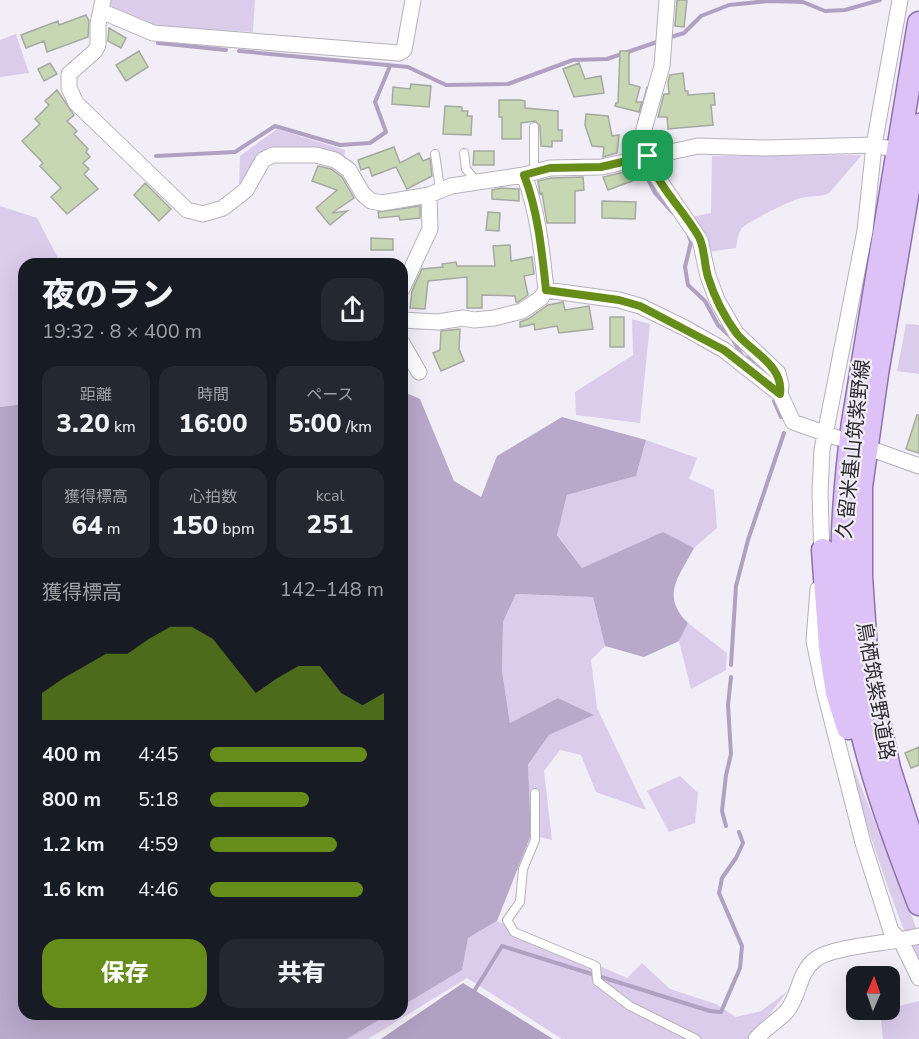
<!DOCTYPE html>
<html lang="ja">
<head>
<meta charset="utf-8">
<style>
  :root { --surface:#171b24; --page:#242831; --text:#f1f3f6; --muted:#9ea1a6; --accent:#668d1a }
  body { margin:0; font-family:"Nunito Sans","Noto Sans JP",sans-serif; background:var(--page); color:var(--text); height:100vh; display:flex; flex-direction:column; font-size:22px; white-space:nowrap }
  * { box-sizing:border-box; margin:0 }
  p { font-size:20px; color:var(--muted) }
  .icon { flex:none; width:33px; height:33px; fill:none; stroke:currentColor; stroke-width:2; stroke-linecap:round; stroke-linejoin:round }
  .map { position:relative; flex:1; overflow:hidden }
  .details { position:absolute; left:18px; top:258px; width:390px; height:762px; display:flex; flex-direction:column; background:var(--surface); border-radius:18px; box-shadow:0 6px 24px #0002 }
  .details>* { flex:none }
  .needle { width:39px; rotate:2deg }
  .buttons { position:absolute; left:846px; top:966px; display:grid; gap:12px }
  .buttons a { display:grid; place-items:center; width:54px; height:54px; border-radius:12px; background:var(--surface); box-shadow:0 6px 24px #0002; font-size:30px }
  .pin { position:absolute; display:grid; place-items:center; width:51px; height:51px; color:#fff; margin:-26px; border-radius:12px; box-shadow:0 3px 9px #0006 }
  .round { display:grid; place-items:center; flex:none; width:63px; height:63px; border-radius:18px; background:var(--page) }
  .overview { display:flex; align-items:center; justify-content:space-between; height:102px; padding:0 24px }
  h1 { font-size:33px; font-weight:800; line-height:45px }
  .stats { display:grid; grid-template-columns:repeat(3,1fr); gap:9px; height:102px; padding:6px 24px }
  .stats div { display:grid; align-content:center; border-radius:15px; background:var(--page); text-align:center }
  .stats b { font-size:26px; font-weight:800 }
  .stats small { font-size:16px; font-weight:400 }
  .stats p { font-size:16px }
  .chart { height:168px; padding:12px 24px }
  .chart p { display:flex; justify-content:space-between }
  .chart svg { width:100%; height:108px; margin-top:6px; fill:var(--accent); opacity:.7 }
  .primary-button { display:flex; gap:12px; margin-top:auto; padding:12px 24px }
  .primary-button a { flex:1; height:69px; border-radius:18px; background:var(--accent); color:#fff; font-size:24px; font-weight:800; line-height:69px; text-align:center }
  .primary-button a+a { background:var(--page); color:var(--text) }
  ul { padding:0 24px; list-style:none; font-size:20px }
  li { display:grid; grid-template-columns:96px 72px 1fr; align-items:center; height:45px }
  li i { height:15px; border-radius:8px; background:var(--accent) }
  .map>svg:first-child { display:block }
</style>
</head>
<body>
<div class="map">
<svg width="919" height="1039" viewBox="0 0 919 1039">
  <rect width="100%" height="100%" fill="#f2eef7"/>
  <path fill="#dbccec" d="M111,0H255L253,32L149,26L115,13L111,4Z
    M16,34L29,73L0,77V40Z
    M277,129L345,150L344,160L273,150L239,185L240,156Z
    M862,155L829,193C821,198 811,195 801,198C791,200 747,222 741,229C738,235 737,241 736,248L707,252L692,217L711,213L712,156Z
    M0,206L37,218L61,264H24V404L0,407Z
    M632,319L650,324L640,423L576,415L575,392L633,355Z
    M906,324L919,325V374L897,371Z
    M646,440L697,458L689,479L714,490L717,528L694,548L663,533L582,568L557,534L567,495L636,476Z
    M516,594L593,597L605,646L591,660L597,708L646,810L596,792L581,755L560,750L544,771L552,840L531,835L528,766L549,735L593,715L558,698L510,723L502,671L503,622Z
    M688,623L727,653L726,670L691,689L679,641Z
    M837,725L919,935V966C885,888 861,807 837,725Z
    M680,776L698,793L695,823L669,832L647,791Z
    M497,921L627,978L642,963L670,989L716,1004L736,1017L761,1011L788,991L750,1039H562L467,978L368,1039H347L389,1014H402V1006L462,970L468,938Z
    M919,1001V1039H883L880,1011Z"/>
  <path fill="#b8a8ca" d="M402,391L420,399L454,481L481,497L497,456L562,417L646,440L636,476L567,495L557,535L582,568L663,532L694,548C679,577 660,595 688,623L679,641L644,657L605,646L593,597L516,594L503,622L502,671L510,723L558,698L594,715L549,735L528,765L531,835L497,921L468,938L462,970L402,1006Z
    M24,404V1014H389L347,1039H0V407Z"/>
  <path fill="#b0a0c2" d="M463,983L553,1039H381Z"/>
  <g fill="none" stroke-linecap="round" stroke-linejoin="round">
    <path stroke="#b0a0c2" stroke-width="4" d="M671,37L684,33L701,16L729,5L768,1L803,2L825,11L845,10L880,0
      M158,43L226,50
      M239,51L408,67L446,85L508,84L573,60L607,59L660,41
      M638,128L648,88
      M638,136L640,150
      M156,156L235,152L275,126L340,145L370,143L386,132L375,102L390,66
      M642,167L655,193L673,213
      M689,236L691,242L685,267L688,285L705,301L718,325L732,338L743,357L758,362
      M774,401L781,417
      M731,665L736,586L748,540L784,433
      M726,826L722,811L726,775L731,754L728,705L731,677
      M473,993L502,946L710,1011L721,1012L740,968L742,946L719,893L722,878L736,858L743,843L739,832"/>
  </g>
  <path fill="#c7d7b3" stroke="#a5a9a1" stroke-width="1.5" d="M677,0H687L684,27L675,26Z
    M86,15L89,21L88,37L47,52L44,41L26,48L21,35L58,21L59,25Z
    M109,28L126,38L121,48L108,41Z
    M139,51L148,67L126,81L116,65Z
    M620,51H629V84L640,87L636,102H642L639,112L615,106L616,103H618Z
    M50,63L57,74L44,81L38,69Z
    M579,63L585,79L601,76L604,93L574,97L563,69Z
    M683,73L685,91H688V95L714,93L715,105H711L713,125L668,129L667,117H658L664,94H669L668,82L670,75Z
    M411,84L431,86L429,107L392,104L393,87L410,89Z
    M57,90L74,115L67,121L77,131L74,134L88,149L86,152L90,157L83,163L89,169L84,174L98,189L67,214L51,197L61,188L40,166L43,163L22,141L40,124L35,119L49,105L45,101Z
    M499,100H520L525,101V108L558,111V130H562V141H552V147L541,146L540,126L535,121L521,123V139H502V117H499Z
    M445,106L462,107V111H468L467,116H472L471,135L443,134Z
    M586,114L608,116L612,136L619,135L617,153L603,157L604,147L592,146L585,125Z
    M394,147L400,163L419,153L423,161L430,158L432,176L407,189L396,167L372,176L369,167L361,170L358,160Z
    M474,151H494V165H473Z
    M318,166L331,169L342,177L354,198L332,213L347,211L330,225L316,208L337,190L312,181Z
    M629,171L632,181L608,190L603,177Z
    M583,177L584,190L575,191V223H547L542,193L540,194L538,181L551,178Z
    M145,183L171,209L159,221L134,195Z
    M501,188L519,189V201L492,199V190Z
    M602,201L636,202L635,219L602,218Z
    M420,206V218L400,220L399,216L379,218L378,212Z
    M488,212L500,213L499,231L486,230Z
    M371,238L393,239V250H371Z
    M510,245L511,261L532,257L534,274L524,276L528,295L518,302H516L515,296L482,295V308H467V277L428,281L425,309L410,308L412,291L422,269L443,267L442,264L456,262L457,266H495L493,246Z
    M563,302L565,310L589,306L593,329L559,333L557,326L535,330L534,324L520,327V322L528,319L548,305Z
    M610,317H624V347H610Z
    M460,329L459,349L464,361L441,371L433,353L440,350L441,331Z
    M917,415H919V453L906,449Z
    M919,747V765L911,768L905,753Z"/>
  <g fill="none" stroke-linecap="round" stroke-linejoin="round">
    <g stroke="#b5b1ba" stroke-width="10">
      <path id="service" d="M534,127V171
        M464,153L466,169L477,182
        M435,154L440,189
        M535,793V840L523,869L520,902L507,920L514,932L596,966L597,981L630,1006L696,1039"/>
    </g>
    <g stroke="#b5b1ba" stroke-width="17">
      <path id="minor" d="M103,0L98,24V45L95,51L69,74V88L76,103L187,210L203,214L223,208L246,190L263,160L273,155H316L335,160L349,170L363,194L371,201L382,203L429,195L451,186L524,175L550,168L601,167L698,146L766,148L874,145L887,148
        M667,0L662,66L644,129L653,171L700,240L708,276L717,300L736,333L778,373L781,385L780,394L793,422L838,438
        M101,11L153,33L399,53L404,50L413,0
        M402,289L430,229L429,195
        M546,290L619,300L640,306L685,328L724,350L780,394
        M402,320L438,322L463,318L474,320L494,318L522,311L541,298L546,290C542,252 538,211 524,175
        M402,343L419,372
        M874,450L919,466
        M822,559L820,492L822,450L865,231L874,145L900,0
        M818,589L814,641L824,689L863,843L891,931L901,941L919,978
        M756,1039C765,1028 778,1021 787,1011C800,995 798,972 816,959C833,946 894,943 919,936"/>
    </g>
    <g stroke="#8e72ac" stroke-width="25">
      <path id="primary" d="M919,23L853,422C842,505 837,589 850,672C862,753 890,829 919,904
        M919,125L877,374L861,487V576L867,664L889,768L919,862
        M823,550L830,647L837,693L848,728"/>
    </g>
    <use href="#service" stroke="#fff" stroke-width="8"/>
    <use href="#minor" stroke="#fff" stroke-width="15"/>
    <use href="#primary" stroke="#dcc2f6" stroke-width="22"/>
  </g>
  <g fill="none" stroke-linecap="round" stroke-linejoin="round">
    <g stroke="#fff" stroke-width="12">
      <path id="route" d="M648,156C658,187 683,209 699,237C705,249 704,264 708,277C714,296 725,318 737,334C753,353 784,366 780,394L724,350L640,306L619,300L546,290C542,252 538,211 524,175L550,168L601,167Z"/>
    </g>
    <use href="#route" stroke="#668d1a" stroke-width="8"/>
  </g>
  <g text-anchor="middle" stroke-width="4.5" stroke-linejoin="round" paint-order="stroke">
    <g font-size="20" fill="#2b292d" stroke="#f2eef7">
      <text transform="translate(853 449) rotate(-84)" y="7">久留米基山筑紫野線</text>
      <text transform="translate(876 691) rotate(80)" y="7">鳥栖筑紫野道路</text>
    </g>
  </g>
</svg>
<div class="buttons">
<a><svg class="needle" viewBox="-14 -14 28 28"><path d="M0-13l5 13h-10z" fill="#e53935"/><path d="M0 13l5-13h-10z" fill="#9ea1a6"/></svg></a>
</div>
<div class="pin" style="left:648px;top:156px;background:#1e9e55"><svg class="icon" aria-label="arrive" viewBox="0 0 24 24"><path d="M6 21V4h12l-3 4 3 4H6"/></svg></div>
<section class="details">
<div class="overview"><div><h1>夜のラン</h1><p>19:32 · 8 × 400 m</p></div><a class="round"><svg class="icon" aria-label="share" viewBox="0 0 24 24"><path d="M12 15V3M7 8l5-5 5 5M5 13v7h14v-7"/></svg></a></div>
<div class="stats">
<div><p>距離</p><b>3.20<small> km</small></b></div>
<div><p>時間</p><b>16:00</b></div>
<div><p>ペース</p><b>5:00<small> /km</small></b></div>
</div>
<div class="stats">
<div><p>獲得標高</p><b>64<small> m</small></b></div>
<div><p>心拍数</p><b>150<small> bpm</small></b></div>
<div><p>kcal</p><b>251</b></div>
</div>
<div class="chart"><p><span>獲得標高</span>142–148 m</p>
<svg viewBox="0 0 160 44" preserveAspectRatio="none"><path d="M0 44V33L10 27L20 22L30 17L40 17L50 11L60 6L70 6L80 11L90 22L100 33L110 27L120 22L130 22L140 33L150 38L160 33V44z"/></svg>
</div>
<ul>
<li><b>400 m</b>4:45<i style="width:90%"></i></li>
<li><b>800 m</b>5:18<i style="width:57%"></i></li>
<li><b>1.2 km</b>4:59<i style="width:73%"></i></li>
<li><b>1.6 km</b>4:46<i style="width:88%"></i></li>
</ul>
<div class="primary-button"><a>保存</a><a>共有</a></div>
</section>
</div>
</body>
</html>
